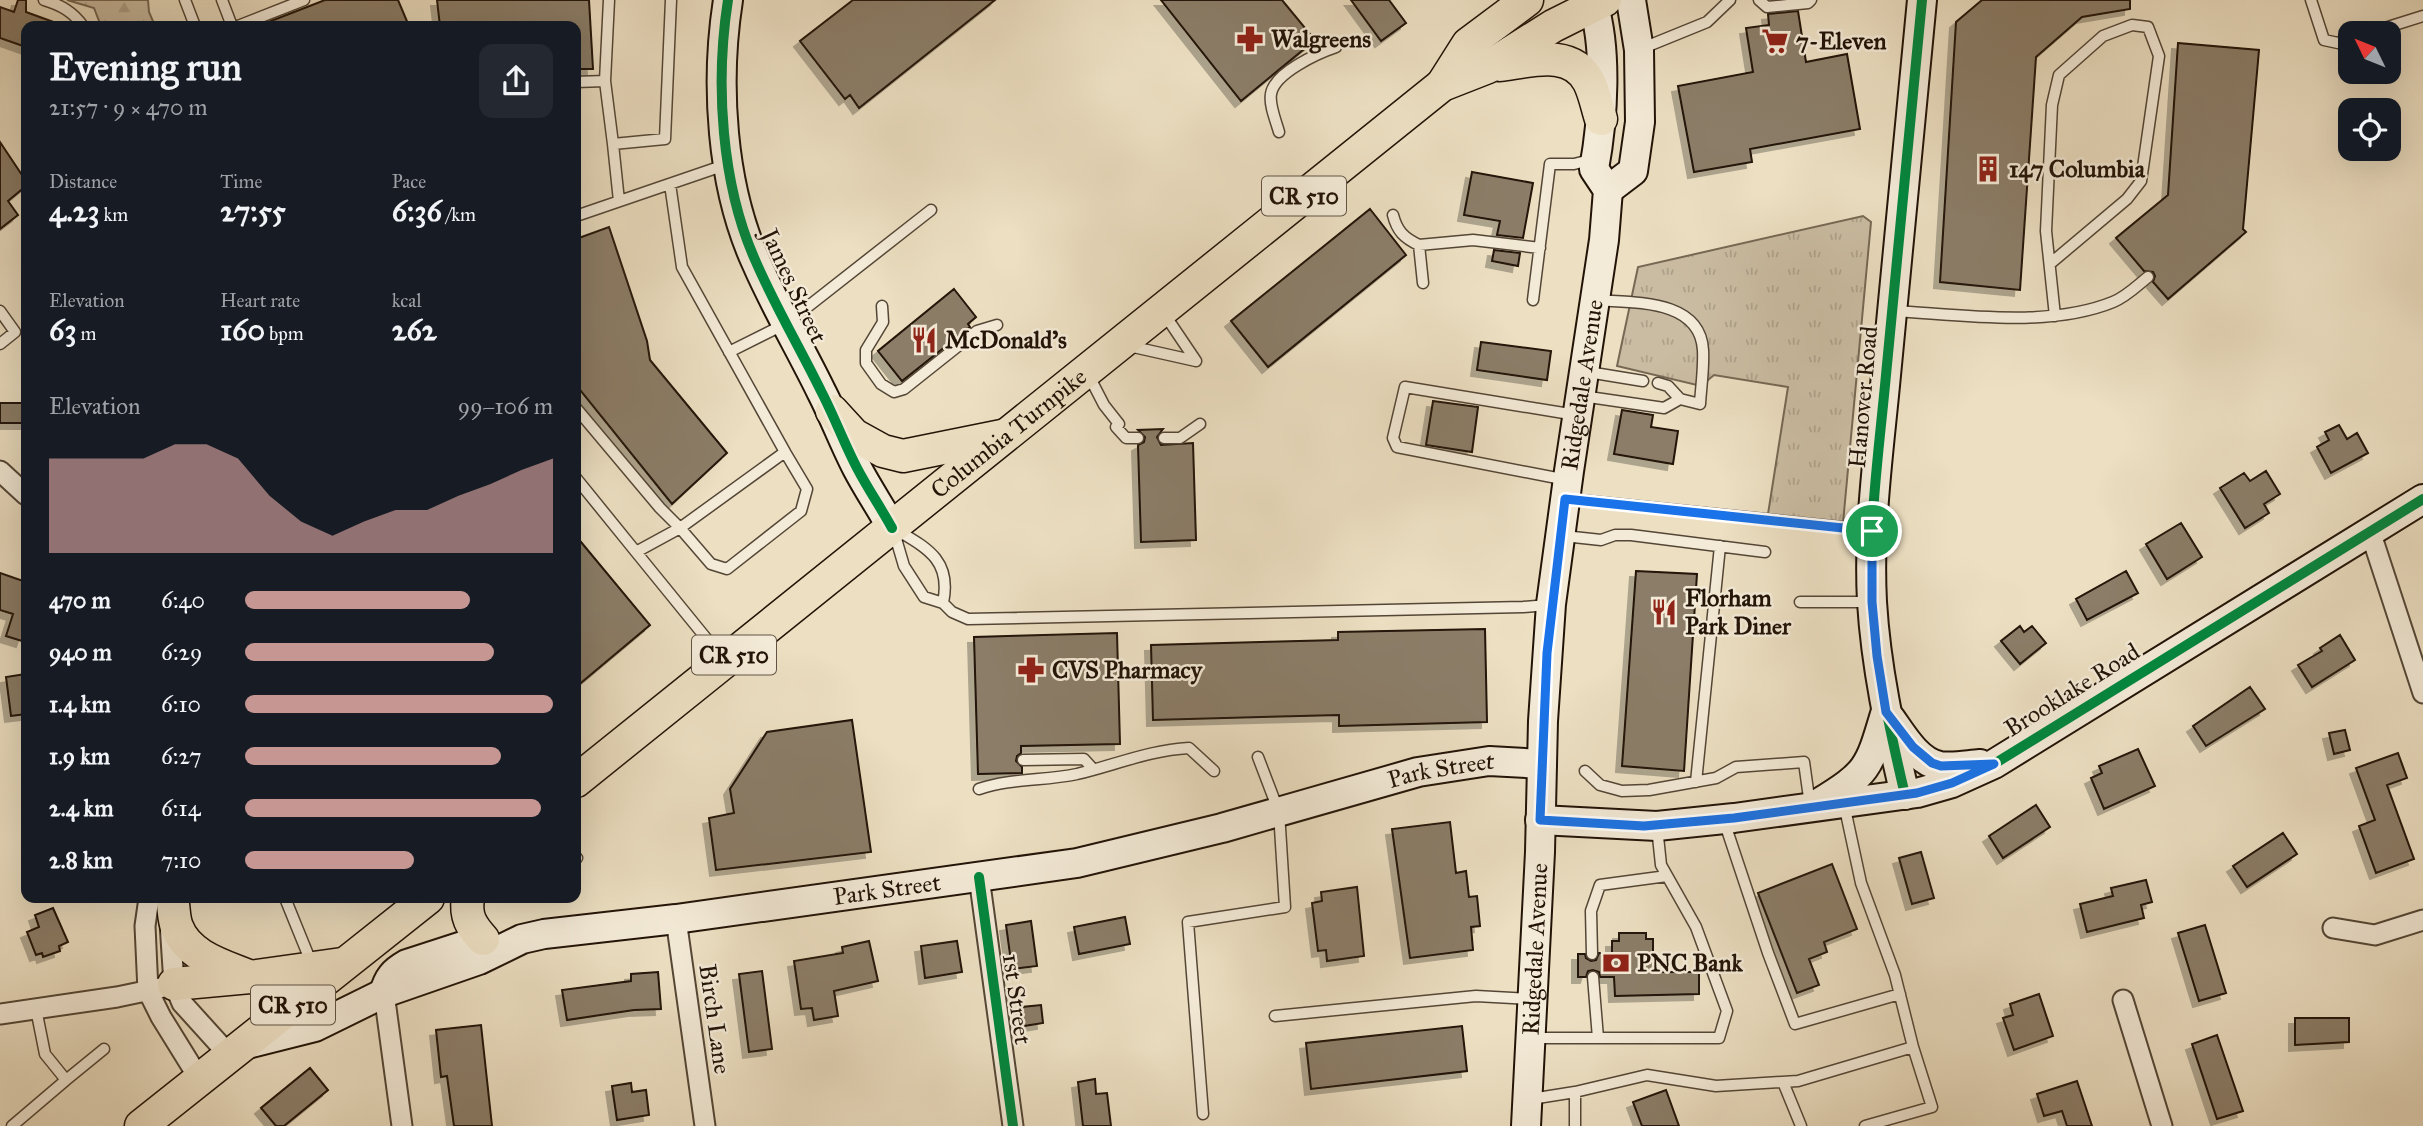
<!DOCTYPE html>
<html lang="en">
<head>
<meta charset="utf-8">
<style>
  :root { --surface:#171b24; --page:#242831; --text:#f1f3f6; --muted:#9ea1a6; --accent:#c59692 }
  body { margin:0; font-family:"IM FELL Great Primer",serif; background:var(--page); color:var(--text); height:100vh; display:flex; flex-direction:column; font-size:26px; white-space:nowrap }
  * { box-sizing:border-box; margin:0 }
  p { font-size:23px; color:var(--muted) }
  .icon { flex:none; width:38px; height:38px; fill:none; stroke:currentColor; stroke-width:2; stroke-linecap:round; stroke-linejoin:round }
  .map { position:relative; flex:1; overflow:hidden }
  .details { position:absolute; left:21px; top:21px; width:560px; height:882px; display:flex; flex-direction:column; background:var(--surface); border-radius:14px; box-shadow:0 7px 28px #0002 }
  .details>* { flex:none }
  .needle { width:46px; rotate:313deg }
  .tools { position:absolute; left:2338px; top:21px; display:grid; gap:14px }
  .tools a { display:grid; place-items:center; width:63px; height:63px; border-radius:14px; background:var(--surface); box-shadow:0 7px 28px #0002; font-size:35px }
  .pin { position:absolute; display:grid; place-items:center; width:60px; height:60px; color:#fff; margin:-30px; border:4px solid #fff; border-radius:50%; box-shadow:0 2px 7px #0007 }
  .round { display:grid; place-items:center; flex:none; width:74px; height:74px; border-radius:14px; background:var(--page) }
  .overview { display:flex; align-items:center; justify-content:space-between; height:119px; padding:0 28px }
  h1 { font-size:38px; font-weight:700; line-height:52px }
  .figures { display:grid; grid-template-columns:repeat(3,1fr); gap:10px; height:119px; padding:7px 28px }
  .figures div { display:grid; align-content:center }
  .figures b { font-size:30px; font-weight:700 }
  .figures small { font-size:19px; font-weight:400 }
  .figures p { font-size:19px }
  .chart { height:196px; padding:14px 28px }
  .chart p { display:flex; justify-content:space-between }
  .chart svg { width:100%; height:126px; margin-top:7px; fill:var(--accent); opacity:.7 }
  ul { padding:0 28px; list-style:none; font-size:23px }
  li { display:grid; grid-template-columns:112px 84px 1fr; align-items:center; height:52px }
  li i { height:18px; border-radius:9px; background:var(--accent) }
  .map>svg:first-child { display:block }
</style>
</head>
<body>
<div class="map">
<svg width="2423" height="1126" viewBox="0 0 2423 1126">
  <defs>
    <pattern id="grass-tufts" width="24" height="20" patternUnits="userSpaceOnUse" patternTransform="scale(1.75)"><rect width="24" height="20" fill="#cabca2"/><path d="M3 7l-1-3M5 7V3M7 7l1-3M15 17l-1-3M17 17v-4M19 17l1-3" fill="none" stroke="#ada18a"/></pattern>
    <pattern id="forest-firs" width="22" height="20" patternUnits="userSpaceOnUse" patternTransform="scale(1.75)"><rect width="22" height="20" fill="#cabca2"/><path d="M5 1l3.5 6h-7zM16 11l3.5 6h-7z" fill="#ada18a"/></pattern>
    <filter id="shadow"><feDropShadow dx="-6" dy="6" stdDeviation="0" flood-color="#0004"/></filter>
  </defs>
  <rect width="100%" height="100%" fill="#ecdfc2"/>
  <filter id="stains"><feTurbulence type="fractalNoise" baseFrequency=".00286" numOctaves="4"/><feColorMatrix values="0 0 0 0 .2 0 0 0 0 .09 0 0 0 0 .02 0 0 0 .5 -.17"/></filter>
  <radialGradient id="worn" r=".72"><stop offset=".6" stop-color="#630" stop-opacity="0"/><stop offset="1" stop-color="#630" stop-opacity=".3"/></radialGradient>
  <path fill="url(#grass-tufts)" stroke="#766854" stroke-width="2" d="M1863,216L1871,222L1843,523L1768,514L1788,387L1714,375L1701,386L1617,366L1638,267Z"/>
  <path fill="url(#forest-firs)" stroke="#766854" stroke-width="2" d="M67,0H148L149,12L155,26H101L94,8Z"/>
  <path fill="#8b7d68" stroke="#221307" stroke-width="2" filter="url(#shadow)" d="M18,0H26V12L59,24V26H26V47L0,38V7L14,12Z
    M325,0H398L409,26H258Z
    M437,0H589L593,69H576V26H440Z
    M853,0H995L859,108L850,95L845,99L800,41Z
    M1161,0H1282L1315,40L1241,101Z
    M1351,0H1389L1406,23L1381,41Z
    M1982,0H2130V9L2082,17L2036,57L2020,290L1940,282L1956,22Z
    M1798,11L1806,62L1847,54L1860,129L1750,149L1752,162L1694,172L1678,86L1753,72L1746,28L1769,25L1768,14Z
    M2178,43L2259,50L2243,229L2246,232L2168,299L2153,282L2155,276L2153,272L2144,271L2116,238L2168,195Z
    M0,142L26,181V186L8,201L18,215L0,229Z
    M1472,172L1533,183L1523,238L1497,235L1500,221L1464,215Z
    M1370,209L1406,255L1268,367L1231,321Z
    M609,227L647,341L650,360L727,453L672,504L576,385V239Z
    M1494,250L1520,253L1518,266L1492,261Z
    M954,289L976,317L968,324L970,327L902,381L878,351Z
    M1481,342L1551,351L1547,380L1477,370Z
    M1433,401L1478,407L1472,452L1426,445Z
    M0,403H26V423H0Z
    M1622,410L1653,415L1651,427L1678,431L1673,464L1614,454Z
    M2339,425L2347,439L2357,433L2368,453L2331,473L2317,447L2329,440L2325,432Z
    M1163,429L1157,437L1161,445L1193,443L1196,540L1141,542L1138,445L1144,442L1145,437L1138,430Z
    M2266,471L2280,494L2264,504L2269,513L2245,528L2220,488L2244,473L2250,481Z
    M2181,523L2202,557L2167,579L2146,544Z
    M576,536L650,625L576,687Z
    M1636,571L1697,574L1684,771L1622,766Z
    M2126,571L2138,593L2087,620L2076,599Z
    M0,573L26,582V629L22,641L6,636L13,614L0,610Z
    M2020,626L2024,632L2032,626L2046,643L2020,664L2001,641Z
    M1485,629L1487,722L1339,726V715L1153,720L1151,645L1338,640V632Z
    M1117,633L1120,744L1021,746V753L1017,756L1016,761L1022,767V773L978,774L974,637Z
    M2340,635L2355,660L2312,687L2298,665L2322,651L2320,648Z
    M26,674V714L11,716L6,677Z
    M2250,687L2265,709L2206,746L2193,726Z
    M852,720L871,852L716,870L709,818L734,813L730,789L767,732Z
    M2345,730L2350,750L2334,754L2329,733Z
    M2138,749L2155,786L2104,809L2091,778L2102,773L2099,766Z
    M2398,753L2407,778L2387,785L2414,859L2376,873L2359,826L2375,820L2356,768Z
    M2036,805L2050,827L2003,858L1989,836Z
    M1450,822L1456,873L1466,871L1469,897L1477,896L1480,926L1471,927L1473,950L1410,958L1392,829Z
    M2283,833L2297,854L2247,887L2233,866Z
    M1921,852L1934,898L1912,904L1899,858Z
    M1832,864L1857,929L1824,942L1827,952L1809,959L1819,985L1797,993L1758,893Z
    M2146,880L2152,902L2141,905L2144,918L2087,932L2080,904L2113,896L2111,888Z
    M1357,887L1364,956L1327,961L1326,950L1318,951L1312,903L1322,901L1321,892Z
    M53,908L68,942L59,946L60,951L43,957L42,953L36,955L27,932L39,927L35,915Z
    M1125,917L1130,944L1079,954L1074,927Z
    M1031,921L1037,966L1012,969L1006,925Z
    M2205,925L2226,993L2199,1001L2178,933Z
    M1619,933H1646V939H1653V972H1699V994L1615,996L1614,977H1600L1599,972L1593,970L1588,971L1586,977H1578V954H1585L1586,958L1591,961L1596,960L1599,953H1612V941H1619Z
    M869,941L878,981L834,991L838,1016L814,1020L812,1008L801,1009L794,961L843,953L842,947Z
    M957,941L962,972L925,978L921,946Z
    M762,971L772,1049L749,1052L739,974Z
    M658,972L661,1009L634,1010L567,1020L562,990L631,981V974Z
    M2039,994L2053,1036L2014,1050L2003,1018L2013,1015L2010,1004Z
    M1041,1005L1043,1023L1024,1026L1022,1007Z
    M2295,1018H2349V1042L2295,1045Z
    M481,1025L492,1126H454L447,1076L441,1077L436,1030Z
    M1462,1026L1467,1071L1311,1089L1306,1043Z
    M2217,1035L2243,1111L2217,1119L2192,1044Z
    M310,1068L328,1090L284,1126H276L261,1108Z
    M1095,1079L1096,1094L1107,1093L1111,1126H1083L1078,1082Z
    M2077,1081L2092,1126H2067L2062,1111L2044,1116L2037,1094Z
    M631,1083L632,1092L646,1090L649,1115L617,1120L612,1086Z
    M1666,1090L1679,1126H1642L1633,1102Z"/>
  <g fill="none" stroke-linecap="round" stroke-linejoin="round">
    <g stroke="#544636" stroke-width="13">
      <path id="lane" d="M44,0C61,5 73,12 83,26
        M185,0L195,26
        M222,0L232,26
        M609,0L605,81L613,144L665,139L671,0
        M1759,0L1767,7L1808,3L1811,0
        M2311,0L2324,40L2338,43L2350,39
        M238,26L304,0
        M2369,33L2423,16
        M1643,48L1707,22L1730,0
        M576,82L605,81
        M1279,132C1276,121 1269,105 1271,94C1274,73 1318,53 1336,47
        M613,144L619,201
        M670,184L682,267L785,452L680,528L636,552L723,659
        M1393,215C1397,231 1404,238 1419,245L1423,283
        M576,216L725,165
        M1419,245L1473,240L1540,248
        M2051,263L2127,199L2141,181L2159,56L2148,27L2132,25L2103,36L2059,75L2052,105L2046,231L2055,316
        M1533,300L1550,164H1574L1594,159
        M1597,300C1634,303 1700,299 1703,350C1704,368 1701,387 1700,404L1680,399L1668,386L1658,383
        M882,306L883,322L866,350V363L881,384L894,392L904,389L977,331L997,325
        M0,311L15,332L0,344
        M1895,311C1963,315 2049,328 2113,302C2126,297 2138,285 2148,277
        M1165,315L1196,361
        M1129,346L1196,361
        M729,352L787,323L931,210
        M1588,372L1643,381
        M1088,374L1104,405L1119,424
        M1582,396L1664,408L1680,399
        M576,408L660,508L680,528L711,564L727,569L801,511L807,489L785,452
        M1116,427L1126,438H1138
        M1164,438H1180L1200,424
        M576,478L636,552
        M1567,480L1397,447L1393,438L1405,387L1576,415
        M1569,499L1871,530
        M895,529C927,548 952,560 943,603
        M894,532L904,566L924,597L943,603L952,612L968,619L1523,607L1548,605
        M1564,536L1601,540L1615,535H1631L1765,552
        M1800,602H1870
        M1023,760L1084,759L1093,769
        M1585,771L1600,785L1622,791L1649,790L1716,778L1736,767L1804,762L1810,805
        M1696,782L1720,546
        M979,789C1011,778 1044,781 1077,774C1115,765 1150,750 1189,748L1214,771
        M1724,821L1768,953L1795,1024L1900,994
        M576,857L577,858
        M285,898L311,962
        M1592,954L1591,911L1600,885L1667,876
        M1593,977L1598,1038
        M1275,1016L1476,996L1529,999
        M1534,1038H1719L1727,1011L1696,927L1661,865L1657,827
        M66,1080L104,1049
        M1783,1082L1801,1126
        M1531,1099L1575,1092L1647,1075L1716,1086L1798,1081L1913,1047L1895,975L1861,883L1844,804
        M1203,1114L1188,922L1285,907L1279,812L1258,757
        M12,1126L66,1080L45,1054L36,1009
        M1575,1126V1092
        M1865,1126L1932,1107L1913,1047"/>
    </g>
    <g stroke="#544636" stroke-width="23">
      <path id="street" d="M0,471L26,495
        M2370,531L2423,693
        M979,877L1013,1126
        M149,898L145,926L148,991L161,1017L200,1080
        M676,919L705,1126
        M170,923L174,984L182,1003L230,1056
        M2333,928L2375,935L2423,920
        M384,993L402,1126
        M2123,1000L2162,1126
        M0,1014L117,997L160,988"/>
    </g>
    <g stroke="#221307" stroke-width="32">
      <g id="secondary">
        <path d="M728,0C715,83 721,185 756,262C775,306 800,348 821,391C834,416 844,443 857,468C868,489 881,508 892,528"/>
        <path d="M1608,190L1633,171L1640,122L1639,50L1631,0"/>
        <path d="M1891,719C1903,736 1918,762 1940,766C1953,768 1967,765 1980,764"/>
        <path d="M1905,795C1890,731 1876,668 1872,602C1868,526 1879,450 1886,375C1897,250 1909,125 1922,0"/>
        <path d="M1819,803C1868,773 1869,768 1885,714"/>
        <path d="M1540,820L1657,826L1734,818L1917,793L1952,783L1994,764L2423,499"/>
        <path d="M384,993C388,978 393,972 407,964L481,940"/>
        <path id="s1" d="M243,1045L315,1027L384,993L479,960L522,939L544,934L676,919L1077,863L1222,828L1418,772L1489,761L1542,764"/>
        <path id="s2" d="M1526,1126L1540,852L1543,721L1551,604L1569,471L1604,240L1608,190L1594,169C1603,120 1608,48 1592,0"/>
      </g>
    </g>
    <g stroke="#221307" stroke-width="35">
      <g id="primary">
        <path d="M1500,65C1530,61 1572,48 1589,82C1595,94 1597,107 1601,119"/>
        <path d="M1442,85L1468,44L1527,0"/>
        <path d="M832,411L854,435L883,451L903,456L1002,436"/>
        <path id="s3" d="M576,781L1442,85L1488,67L1553,26L1605,0"/>
        <path d="M468,898C465,916 471,926 483,939"/>
        <path d="M173,904C174,912 174,920 177,927C187,955 221,965 246,975"/>
        <path d="M174,984L250,977L342,964"/>
        <path d="M141,1126L428,898"/>
      </g>
    </g>
    <use href="#lane" stroke="#f3ead7" stroke-width="10"/>
    <use href="#street" stroke="#f3ead7" stroke-width="19"/>
    <use href="#secondary" stroke="#f3ead7" stroke-width="28"/>
    <use href="#primary" stroke="#ecdfc2" stroke-width="32"/>
    <g stroke="#f3ead7" stroke-width="15">
      <path id="cycleway" d="M728,0C715,83 721,185 756,262C775,306 800,348 821,391C834,416 844,443 857,468C868,489 881,508 892,528
        M1905,795C1890,731 1876,668 1872,602C1868,526 1879,450 1886,375C1897,250 1909,125 1922,0
        M1540,820L1657,826L1734,818L1917,793L1952,783L1994,764L2423,499
        M979,877L1013,1126"/>
    </g>
    <use href="#cycleway" stroke="#00873e" stroke-width="10"/>
  </g>
  <g fill="none" stroke-linecap="round" stroke-linejoin="round">
    <g stroke="#fff" stroke-width="14">
      <path id="route" d="M1565,499L1872,531V602L1877,656L1886,712L1913,747L1932,763L1941,766L1994,764L1952,783L1917,793L1734,818L1644,826L1540,820L1547,653Z"/>
    </g>
    <use href="#route" stroke="#1a73e8" stroke-width="9"/>
  </g>
  <defs>
    <g id="pharmacy-bare" transform="scale(2.1)"><path d="M-2-6h4v4h4v4h-4v4h-4v-4h-4v-4h4Z" fill="#8f2418" stroke="#f3ead7" stroke-width="2.5" paint-order="stroke"/></g>
    <g id="supermarket-bare" transform="scale(2.1)"><path d="M-6-5.5h2.5l.6 2H6L4.5 2H-2.5L-4.4-4H-6ZM-1.5 3.2a1.3 1.3 0 1 0 .1 0ZM3 3.2a1.3 1.3 0 1 0 .1 0Z" fill="#8f2418" stroke="#f3ead7" stroke-width="2.5" paint-order="stroke"/></g>
    <g id="building-bare" transform="scale(2.1)"><path d="M-4-6H4V6H1V3H-1V6H-4ZM-2.5-4.3h1.7v1.8h-1.7ZM.8-4.3h1.7v1.8H.8ZM-2.5-1h1.7V.8h-1.7ZM.8-1h1.7V.8H.8Z" fill="#8f2418" stroke="#f3ead7" stroke-width="2.5" paint-order="stroke"/></g>
    <g id="restaurant-bare" transform="scale(2.1)"><path d="M-5-6h1v4h1v-4h1v4h1v-4h1v5L-1.5 .5V6h-2V.5L-5-1ZM5-6V6H3V1.5H1.5Q1.5-4 5-6Z" fill="#8f2418" stroke="#f3ead7" stroke-width="2.5" paint-order="stroke"/></g>
    <g id="bank-bare" transform="scale(2.1)"><path d="M-6-4H6V4H-6ZM0-2.3a2.3 2.3 0 1 0 0 4.6a2.3 2.3 0 1 0 0-4.6Z" fill="#8f2418" stroke="#f3ead7" stroke-width="2.5" paint-order="stroke"/></g>
  </defs>
  <g fill-rule="evenodd">
    <use href="#pharmacy-bare" x="1250" y="39"/>
    <use href="#supermarket-bare" x="1775" y="41"/>
    <use href="#building-bare" x="1988" y="169"/>
    <use href="#restaurant-bare" x="924" y="340"/>
    <use href="#restaurant-bare" x="1664" y="612"/>
    <use href="#pharmacy-bare" x="1031" y="670"/>
    <use href="#bank-bare" x="1616" y="963"/>
  </g>
  <g text-anchor="middle" stroke-width="5" stroke-linejoin="round" paint-order="stroke">
    <g fill="#f3ead7" stroke="#615445" stroke-width="2">
      <rect x="1262" y="176.5" width="84" height="39" rx="5"/>
      <rect x="692" y="635.5" width="84" height="39" rx="5"/>
      <rect x="251" y="985.5" width="84" height="39" rx="5"/>
    </g>
    <g font-size="23" font-weight="bold" fill="#221307">
      <text x="1304" y="204">CR 510</text>
      <text x="734" y="663">CR 510</text>
      <text x="293" y="1013">CR 510</text>
    </g>
    <g font-size="24" font-weight="bold" fill="#221307" stroke="#f3ead7" text-anchor="start">
      <text x="1271" y="47">Walgreens</text>
      <text x="1796" y="49">7-Eleven</text>
      <text x="2009" y="177">147 Columbia</text>
      <text x="945" y="348">McDonald's</text>
      <text x="1685" y="606">Florham<tspan x="1685" dy="28">Park Diner</tspan></text>
      <text x="1052" y="678">CVS Pharmacy</text>
      <text x="1637" y="971">PNC Bank</text>
    </g>
    <g font-size="24" fill="#221307" stroke="#f3ead7">
      <text transform="translate(794 286) rotate(65)" y="8">James Street</text>
      <text dy="8" stroke="none"><textPath href="#s2" startOffset="744">Ridgedale Avenue</textPath></text>
      <text transform="translate(1863 397) rotate(-85)" y="8">Hanover Road</text>
      <text dy="8" stroke="none"><textPath href="#s3" startOffset="555">Columbia Turnpike</textPath></text>
      <text transform="translate(2072 690) rotate(-32)" y="8">Brooklake Road</text>
      <text dy="8" stroke="none"><textPath href="#s1" startOffset="1236">Park Street</textPath></text>
      <text dy="8" stroke="none"><textPath href="#s1" startOffset="668">Park Street</textPath></text>
      <text dy="8" stroke="none"><textPath href="#s2" startOffset="177">Ridgedale Avenue</textPath></text>
      <text transform="translate(1017 999) rotate(82)" y="8">1st Street</text>
      <text transform="translate(715 1019) rotate(82)" y="8">Birch Lane</text>
    </g>
  </g>
  <rect width="100%" height="100%" filter="url(#stains)"/>
  <rect width="100%" height="100%" fill="url(#worn)"/>
</svg>
<div class="tools">
<a><svg class="needle" viewBox="-14 -14 28 28"><path d="M0-13l5 13h-10z" fill="#e53935"/><path d="M0 13l5-13h-10z" fill="#9ea1a6"/></svg></a>
<a><svg class="icon" aria-label="locate" viewBox="0 0 24 24"><circle cx="12" cy="12" r="6"/><path d="M12 2v4M12 18v4M2 12h4M18 12h4"/></svg></a>
</div>
<div class="pin" style="left:1872px;top:531px;background:#1e9e55"><svg class="icon" aria-label="arrive" viewBox="0 0 24 24"><path d="M6 21V4h12l-3 4 3 4H6"/></svg></div>
<section class="details">
<div class="overview"><div><h1>Evening run</h1><p>21:57 · 9 × 470 m</p></div><a class="round"><svg class="icon" aria-label="share" viewBox="0 0 24 24"><path d="M12 15V3M7 8l5-5 5 5M5 13v7h14v-7"/></svg></a></div>
<div class="figures">
<div><p>Distance</p><b>4.23<small> km</small></b></div>
<div><p>Time</p><b>27:55</b></div>
<div><p>Pace</p><b>6:36<small> /km</small></b></div>
</div>
<div class="figures">
<div><p>Elevation</p><b>63<small> m</small></b></div>
<div><p>Heart rate</p><b>160<small> bpm</small></b></div>
<div><p>kcal</p><b>262</b></div>
</div>
<div class="chart"><p><span>Elevation</span>99–106 m</p>
<svg viewBox="0 0 160 44" preserveAspectRatio="none"><path d="M0 44V11L10 11L20 11L30 11L40 6L50 6L60 11L70 24L80 33L90 38L100 33L110 29L120 29L130 24L140 20L150 15L160 11V44z"/></svg>
</div>
<ul>
<li><b>470 m</b>6:40<i style="width:73%"></i></li>
<li><b>940 m</b>6:29<i style="width:81%"></i></li>
<li><b>1.4 km</b>6:10<i style="width:100%"></i></li>
<li><b>1.9 km</b>6:27<i style="width:83%"></i></li>
<li><b>2.4 km</b>6:14<i style="width:96%"></i></li>
<li><b>2.8 km</b>7:10<i style="width:55%"></i></li>
</ul>
</section>
</div>
</body>
</html>
